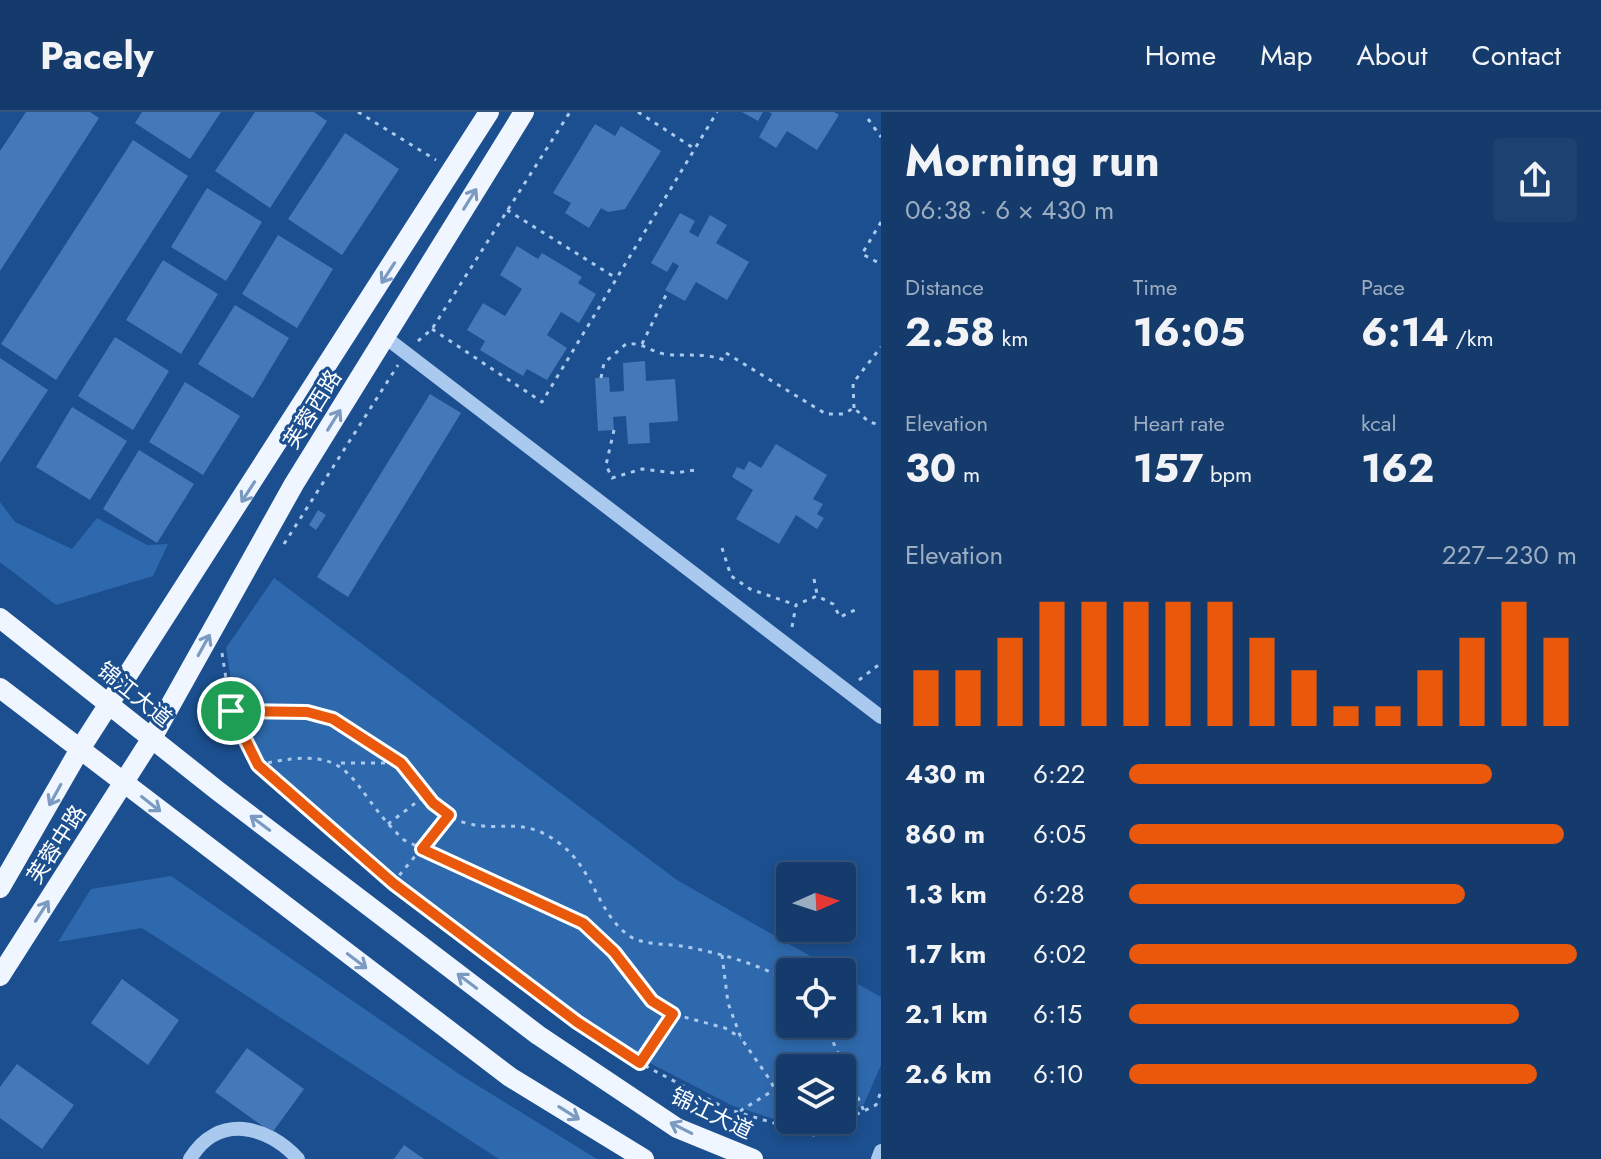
<!DOCTYPE html>
<html lang="en">
<head>
<meta charset="utf-8">
<style>
  :root { --surface:#143b6b; --page:#1d4271; --text:#f1f3f6; --muted:#9dadc1; --line:#33557e; --accent:#ea580c }
  body { margin:0; font-family:Jost,"Noto Sans SC",sans-serif; background:var(--page); color:var(--text); height:100vh; display:flex; flex-direction:column; font-size:30px; white-space:nowrap }
  * { box-sizing:border-box; margin:0 }
  p { font-size:26px; color:var(--muted) }
  .icon { flex:none; width:44px; height:44px; fill:none; stroke:currentColor; stroke-width:2; stroke-linecap:round; stroke-linejoin:round }
  .map { position:relative; flex:1; overflow:hidden }
  .sheet { display:flex; flex-direction:column; background:var(--surface); width:720px }
  .sheet>* { flex:none }
  .needle { width:52px; rotate:87deg }
  .fabs { position:absolute; left:776px; top:750px; display:grid; gap:16px }
  .fabs a { display:grid; place-items:center; width:80px; height:80px; border-radius:8px; background:var(--surface); box-shadow:0 4px 12px #0003,0 0 0 2px var(--line); font-size:40px }
  .pin { position:absolute; display:grid; place-items:center; width:68px; height:68px; color:#fff; margin:-34px; border:4px solid #fff; border-radius:50%; box-shadow:0 2px 8px #0007 }
  .round { display:grid; place-items:center; flex:none; width:84px; height:84px; border-radius:8px; background:var(--page) }
  .summary { display:flex; align-items:center; justify-content:space-between; height:136px; padding:0 24px }
  h1 { font-size:44px; font-weight:700; line-height:60px }
  .stats { display:grid; grid-template-columns:repeat(3,1fr); gap:12px; height:136px; padding:8px 24px }
  .stats div { display:grid; align-content:center }
  .stats b { font-size:40px; font-weight:700 }
  .stats small { font-size:22px; font-weight:400 }
  .stats p { font-size:22px }
  .chart { height:224px; padding:16px 24px }
  .chart p { display:flex; justify-content:space-between }
  .chart svg { width:100%; height:144px; margin-top:8px; stroke:var(--accent); stroke-width:6 }
  ul { padding:0 24px; list-style:none; font-size:26px }
  li { display:grid; grid-template-columns:128px 96px 1fr; align-items:center; height:60px }
  li i { height:20px; border-radius:10px; background:var(--accent) }
  header { display:flex; align-items:center; gap:48px; box-sizing:border-box; height:112px; padding:0 40px; background:var(--surface); border-bottom:2px solid var(--line) }
  header strong { font-size:38px }
  nav { display:flex; gap:44px; margin-inline-start:auto; font-size:28px }
  main { display:flex; flex:1; min-height:0 }
  .map>svg:first-child { display:block }
</style>
</head>
<body>
<header>
<strong>Pacely</strong>
<nav><a>Home</a><a>Map</a><a>About</a><a>Contact</a></nav>
</header>
<main>
<div class="map">
<svg width="881" height="1047" viewBox="0 0 881 1047">
  <rect width="100%" height="100%" fill="#1b4f8f"/>
  <path fill="#2e69ad" d="M0,390L15,410L72,437L97,406L147,433L168,432L153,464L56,493L0,450Z
    M274,466L677,768L838,860H790V912H842V863L881,885V953L864,992L842,1004V956H790V1008H833L812,1019L733,994L640,946L428,795L262,650L236,600L226,536Z
    M171,764L459,962L597,1047H499L142,816L58,830L91,777Z"/>
  <path fill="#4478b7" d="M26,0H90L99,6L0,159V39Z
    M142,0H221L190,47L135,11Z
    M255,0H314L327,9L270,96L215,59Z
    M742,0H763L758,9Z
    M769,0H834L839,3L817,38L787,19L776,36L759,25L772,2Z
    M595,12L615,24L621,14L661,39L625,97L608,100L601,96L589,116L565,101L571,91L553,81Z
    M345,21L399,57L342,143L288,107Z
    M133,28L188,64L56,268L1,232Z
    M207,76L262,110L226,169L171,135Z
    M680,101L695,109L689,120L698,125L710,103L727,113L716,131L749,150L727,188L696,170L685,189L665,178L679,154L673,150L667,160L651,151Z
    M278,123L333,157L297,216L242,182Z
    M517,134L538,147L542,141L582,165L578,171L596,182L579,211L561,200L547,223L567,236L547,268L527,257L523,264L480,238L485,229L467,218L483,191L505,204L522,177L500,163Z
    M163,148L218,182L181,242L126,208Z
    M235,193L289,226L253,286L198,252Z
    M115,225L169,259L133,318L78,284Z
    M0,246L48,278L0,351Z
    M645,249L646,269L675,267L678,309L649,311L650,331L628,332L626,304L613,305L614,318L598,319L595,266L609,265L610,280L624,279L623,251Z
    M185,270L240,304L203,363L149,330Z
    M430,282L461,301L348,485L317,465Z
    M72,295L127,329L90,388L36,355Z
    M776,332L827,363L813,387L823,392L817,402L824,406L817,417L796,403L779,432L736,407L753,378L732,365L737,355L744,358L749,349L761,356Z
    M139,338L194,372L157,431L103,397Z
    M318,398L326,403L316,418L309,413Z
    M122,867L179,908L148,953L91,911Z
    M247,936L304,977L272,1021L215,980Z
    M17,952L74,993L42,1037L0,1006V975Z
    M404,1033L424,1047H394Z"/>
  <g fill="none" stroke-linecap="round" stroke-linejoin="round">
    <path stroke="#a9c9ee" stroke-width="3" stroke-dasharray="4 6" stroke-linecap="butt" d="M358,0L436,48
      M638,0L695,37
      M868,7L881,25
      M507,98L616,166
      M881,110L862,142L881,152
      M432,217L542,290L717,0
      M418,229L432,217L570,0
      M642,232L668,179
      M726,241L826,302H843L854,296L869,310L881,313
      M601,266L604,251L626,232C642,230 650,239 664,242C686,245 701,240 724,248
      M854,296L853,271L881,235
      M614,318L606,353L612,366L642,357L675,361L695,358
      M284,432L398,253
      M722,436L731,464L750,477L796,493
      M814,467L817,482
      M792,515L796,493L817,484L833,492L840,505L855,498
      M222,541L231,599L258,653L423,796L636,949L727,997L814,1023L876,993L881,979
      M859,568L881,551
      M231,599C256,602 279,599 304,600C337,601 377,628 400,650C423,670 433,702 466,711C503,721 521,703 559,731C594,757 597,800 628,823C642,834 669,831 687,835C723,842 758,852 790,870
      M341,651H401
      M258,653C360,629 344,672 404,728L583,811L614,840L652,889L673,902L725,916L741,926
      M388,712L426,683
      M393,771L449,703
      M722,843L728,891L741,926L770,968L795,1018
      M825,912L864,999
      M640,951L673,902
      M740,999L774,978"/>
    <path stroke="#a9c9ee" stroke-width="14" d="M385,225L881,605
      M190,1047C218,1001 267,1013 298,1047
      M878,1047L881,1039"/>
    <path stroke="#f0f6ff" stroke-width="20" d="M0,506L218,679L538,923L677,1016L753,1047
      M0,576L510,965L644,1047
      M0,776L80,637L489,0
      M0,864L152,626L294,372L524,0"/>
  </g>
  <defs><path id="oneway-shaft" d="M-6 0H5M1.5-3L5.5 0L1.5 3" fill="none" stroke-width="1.6" stroke-linecap="round" stroke-linejoin="round" transform="scale(2)"/></defs>
  <g stroke="#7b9ac1">
    <use href="#oneway-shaft" transform="translate(470 87) rotate(-58)"/>
    <use href="#oneway-shaft" transform="translate(388 161) rotate(123)"/>
    <use href="#oneway-shaft" transform="translate(334 308) rotate(-58)"/>
    <use href="#oneway-shaft" transform="translate(248 380) rotate(123)"/>
    <use href="#oneway-shaft" transform="translate(204 533) rotate(-61)"/>
    <use href="#oneway-shaft" transform="translate(55 683) rotate(119)"/>
    <use href="#oneway-shaft" transform="translate(151 692) rotate(38)"/>
    <use href="#oneway-shaft" transform="translate(260 711) rotate(-143)"/>
    <use href="#oneway-shaft" transform="translate(42 799) rotate(-57)"/>
    <use href="#oneway-shaft" transform="translate(357 849) rotate(37)"/>
    <use href="#oneway-shaft" transform="translate(467 869) rotate(-143)"/>
    <use href="#oneway-shaft" transform="translate(569 1001) rotate(32)"/>
    <use href="#oneway-shaft" transform="translate(681 1016) rotate(-153)"/>
  </g>
  <g fill="none" stroke-linecap="round" stroke-linejoin="round">
    <g stroke="#fff" stroke-width="16">
      <path id="route" d="M231,599L307,600L333,607L401,651L433,691L449,703L422,737L583,811L614,840L652,889L673,902L640,951L577,910L393,771L258,653Z"/>
    </g>
    <use href="#route" stroke="#ea580c" stroke-width="10"/>
  </g>
  <g text-anchor="middle" stroke-width="6" stroke-linejoin="round" paint-order="stroke">
    <g font-size="22" fill="#fff" stroke="#1b4f8f">
      <text transform="translate(312 297) rotate(-58)" y="8">芙蓉西路</text>
      <text transform="translate(135 582) rotate(39)" y="8">锦江大道</text>
      <text transform="translate(56 732) rotate(-57)" y="8">芙蓉中路</text>
      <text transform="translate(712 1001) rotate(26)" y="8">锦江大道</text>
    </g>
  </g>
</svg>
<div class="fabs">
<a><svg class="needle" viewBox="-14 -14 28 28"><path d="M0-13l5 13h-10z" fill="#e53935"/><path d="M0 13l5-13h-10z" fill="#9dadc1"/></svg></a>
<a><svg class="icon" aria-label="locate" viewBox="0 0 24 24"><circle cx="12" cy="12" r="6"/><path d="M12 2v4M12 18v4M2 12h4M18 12h4"/></svg></a>
<a><svg class="icon" aria-label="layers" viewBox="0 0 24 24"><path d="M12 4l9 5-9 5-9-5zM3 14l9 5 9-5"/></svg></a>
</div>
<div class="pin" style="left:231px;top:599px;background:#1e9e55"><svg class="icon" aria-label="arrive" viewBox="0 0 24 24"><path d="M6 21V4h12l-3 4 3 4H6"/></svg></div>
</div>
<section class="sheet">
<div class="summary"><div><h1>Morning run</h1><p>06:38 · 6 × 430 m</p></div><a class="round"><svg class="icon" aria-label="share" viewBox="0 0 24 24"><path d="M12 15V3M7 8l5-5 5 5M5 13v7h14v-7"/></svg></a></div>
<div class="stats">
<div><p>Distance</p><b>2.58<small> km</small></b></div>
<div><p>Time</p><b>16:05</b></div>
<div><p>Pace</p><b>6:14<small> /km</small></b></div>
</div>
<div class="stats">
<div><p>Elevation</p><b>30<small> m</small></b></div>
<div><p>Heart rate</p><b>157<small> bpm</small></b></div>
<div><p>kcal</p><b>162</b></div>
</div>
<div class="chart"><p><span>Elevation</span>227–230 m</p>
<svg viewBox="0 0 160 44" preserveAspectRatio="none"><path d="M5 44V27M15 44V27M25 44V17M35 44V6M45 44V6M55 44V6M65 44V6M75 44V6M85 44V17M95 44V27M105 44V38M115 44V38M125 44V27M135 44V17M145 44V6M155 44V17"/></svg>
</div>
<ul>
<li><b>430 m</b>6:22<i style="width:81%"></i></li>
<li><b>860 m</b>6:05<i style="width:97%"></i></li>
<li><b>1.3 km</b>6:28<i style="width:75%"></i></li>
<li><b>1.7 km</b>6:02<i style="width:100%"></i></li>
<li><b>2.1 km</b>6:15<i style="width:87%"></i></li>
<li><b>2.6 km</b>6:10<i style="width:91%"></i></li>
</ul>
</section>
</main>
</body>
</html>
